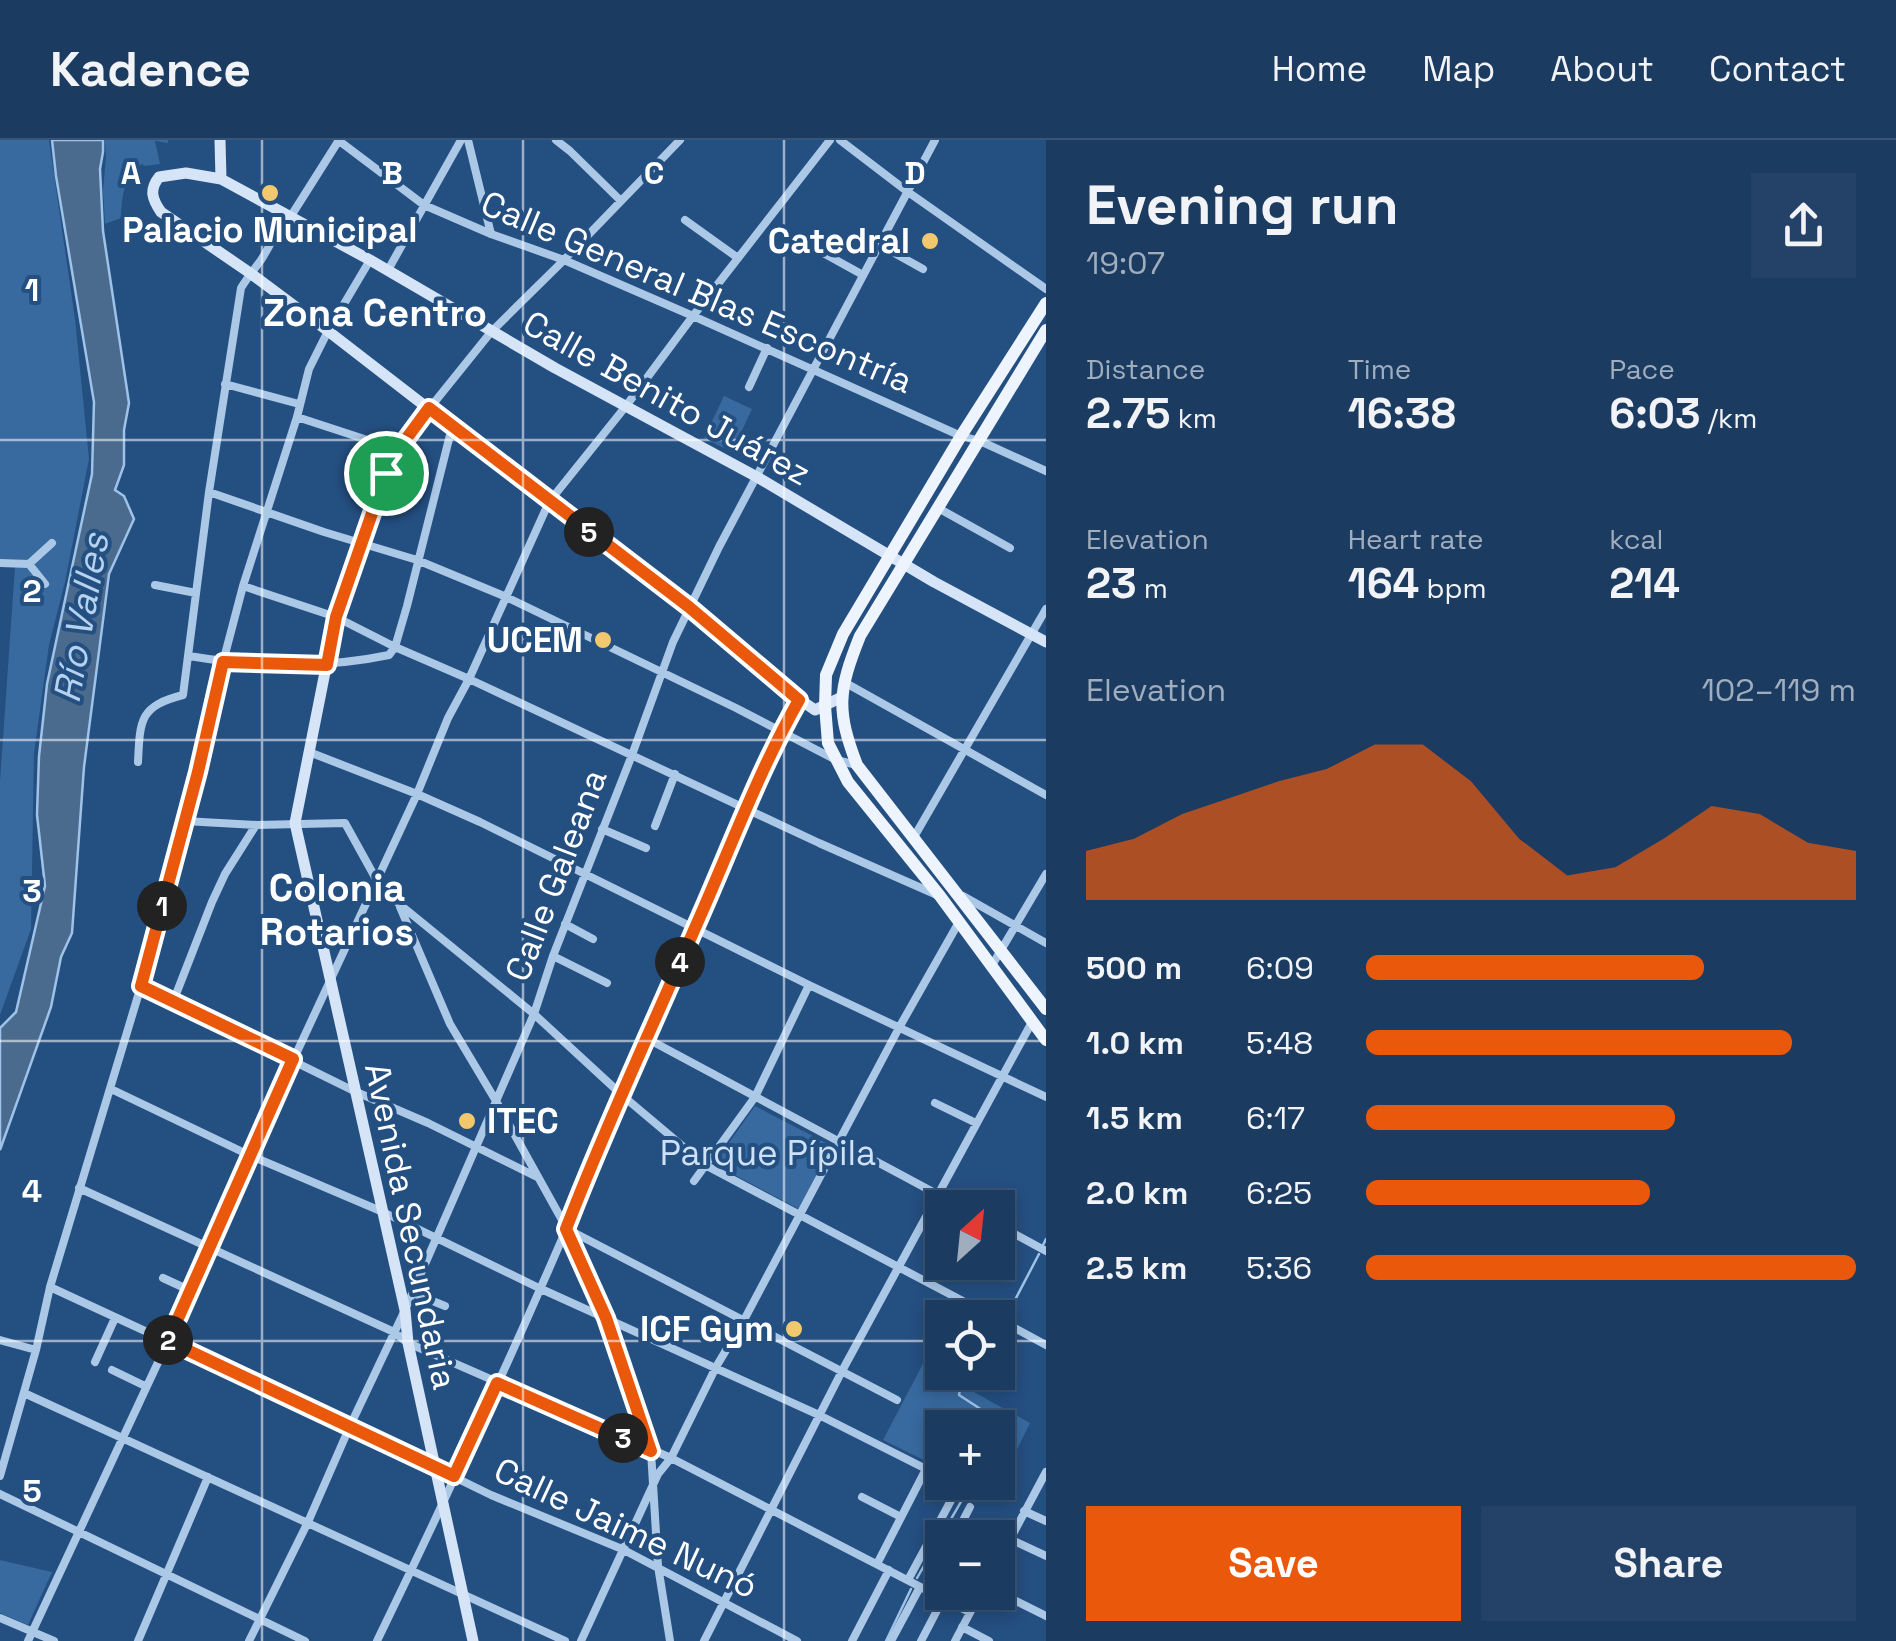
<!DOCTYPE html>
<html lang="en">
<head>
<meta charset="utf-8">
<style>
  :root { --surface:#1b3b61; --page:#244267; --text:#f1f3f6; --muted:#a0adbd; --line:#395576; --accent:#ea580c }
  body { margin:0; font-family:"Space Grotesk",sans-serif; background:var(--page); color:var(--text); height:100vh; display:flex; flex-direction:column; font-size:38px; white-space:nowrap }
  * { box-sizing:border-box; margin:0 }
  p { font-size:32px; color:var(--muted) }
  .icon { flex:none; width:55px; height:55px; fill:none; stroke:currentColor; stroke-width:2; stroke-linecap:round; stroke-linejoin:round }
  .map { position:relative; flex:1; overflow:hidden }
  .details { display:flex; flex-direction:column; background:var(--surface); width:850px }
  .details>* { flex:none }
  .needle { width:65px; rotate:27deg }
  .tools { position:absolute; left:925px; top:1050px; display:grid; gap:20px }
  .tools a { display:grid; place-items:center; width:90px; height:90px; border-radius:0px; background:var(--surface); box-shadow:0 5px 15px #0003,0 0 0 2px var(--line); font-size:50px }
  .pin { position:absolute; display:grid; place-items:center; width:85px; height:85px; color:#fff; margin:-42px; border:5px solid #fff; border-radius:50%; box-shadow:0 2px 10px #0007 }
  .km { position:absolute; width:50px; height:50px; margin:-25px; border-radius:50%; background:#222; color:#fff; font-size:28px; line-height:50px; text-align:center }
  .round { display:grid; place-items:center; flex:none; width:105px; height:105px; border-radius:0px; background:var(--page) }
  .summary { display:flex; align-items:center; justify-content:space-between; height:170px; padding:0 40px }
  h1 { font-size:55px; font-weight:600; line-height:75px }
  .metrics { display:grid; grid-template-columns:repeat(3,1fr); gap:15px; height:170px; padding:10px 40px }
  .metrics div { display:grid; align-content:center }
  .metrics b { font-size:42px; font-weight:600 }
  .metrics small { font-size:28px; font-weight:400 }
  .metrics p { font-size:28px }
  .chart { height:280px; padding:20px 40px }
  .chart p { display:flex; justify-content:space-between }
  .chart svg { width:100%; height:180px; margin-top:10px; fill:var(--accent); opacity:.7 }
  .action { display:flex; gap:20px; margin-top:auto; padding:20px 40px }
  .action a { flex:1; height:115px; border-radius:0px; background:var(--accent); color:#fff; font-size:40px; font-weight:600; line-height:115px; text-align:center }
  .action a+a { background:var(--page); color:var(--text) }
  ul { padding:0 40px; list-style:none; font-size:32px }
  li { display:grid; grid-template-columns:160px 120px 1fr; align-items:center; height:75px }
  li i { height:25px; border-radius:12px; background:var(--accent) }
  header { display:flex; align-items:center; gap:60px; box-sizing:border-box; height:140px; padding:0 50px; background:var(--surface); border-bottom:2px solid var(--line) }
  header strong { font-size:48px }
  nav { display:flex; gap:55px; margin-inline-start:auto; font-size:35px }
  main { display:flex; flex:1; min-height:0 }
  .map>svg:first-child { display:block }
</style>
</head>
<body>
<header>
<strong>Kadence</strong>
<nav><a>Home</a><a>Map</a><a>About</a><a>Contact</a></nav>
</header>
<main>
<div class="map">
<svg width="1046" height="1501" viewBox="0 0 1046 1501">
  <rect width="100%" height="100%" fill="#244f81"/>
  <path fill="#38699f" d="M0,0H49L75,179L89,319L65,442L49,505L34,613L31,789L0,875V641L15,427L0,426Z
    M105,0H168V3L155,1L160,24L145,26L142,24C123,40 122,55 121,78L105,84L103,50L106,17Z
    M724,256L752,269L732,312L704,298Z
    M755,966L832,1006L799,1069L714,1024Z
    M942,1210V1232L980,1233L972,1251L1030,1283L995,1354L971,1343L998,1342V1288H942V1329L883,1300L927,1216H940Z
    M0,1420L52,1432L28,1485L0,1473Z"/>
  <path fill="#4a6a8e" stroke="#9fc3e8" stroke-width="2.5" d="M52,0H103V12L100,29L103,91L129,263L124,290V325L115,350L124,356L134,379L109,434L84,627L72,793L61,817L51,867L0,1010V888L16,872L45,746L37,675L39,616L47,544L92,334L94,262L56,36Z"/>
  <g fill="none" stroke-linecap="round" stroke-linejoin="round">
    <path stroke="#9fc3e8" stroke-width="2.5" d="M1043,1105L1046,1099
      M1005,1179L1039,1114
      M975,1232L961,1244L959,1255L999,1281L1010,1292V1310L998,1326
      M917,1438L962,1360L970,1348L978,1342
      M886,1501L911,1449"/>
    <path stroke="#abc8e7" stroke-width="8" d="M338,0L424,65L491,94L564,120L693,176L961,296L980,301L1046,331
      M468,0L491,94
      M556,0L570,11L621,61
      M840,0L908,52L1046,149
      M685,80L738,118
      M798,99L863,135
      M880,105L923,129
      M388,130L461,0
      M225,244L299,264
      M749,247L767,208
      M429,269L491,192L564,120L680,0
      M297,277L398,310
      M209,352L324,392L417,420L504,456L736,568L836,620L857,625
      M938,368L1010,408
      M0,423L29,424L52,403
      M29,424L45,444
      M155,445L196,453
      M243,446L336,477L395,507L469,539L819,703L937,755
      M189,516C255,527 323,529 389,515L395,507L407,466L452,287
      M844,542L1046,655
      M309,612L417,654L480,682L809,845L1046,957
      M138,622C140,579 140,566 183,555L209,352L241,148C247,138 254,130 261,120C271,105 276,88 291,76L339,0
      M184,681L256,685L345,683L376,739L398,763L534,874L623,956L705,1025L995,1178
      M655,686L675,634
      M602,689L646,708
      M914,697L1046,469
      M963,756L1046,803
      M400,767L450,884L496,961L567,1089L606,1178L651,1311L658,1426L670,1501
      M565,784L593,799
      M553,816L607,843
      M991,827L1046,734
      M141,846L354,951L428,983L537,1037
      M173,862L212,762L225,734L256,685
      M646,898L963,1068
      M111,949L249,1015L383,1072L539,1148L819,1275L942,1337
      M935,963L976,983
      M694,1041L755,957L809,845
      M79,1048L394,1192L408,1203L671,1318L969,1472
      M998,1085L1046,1111
      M567,1089L897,1260
      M163,1138L189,1150
      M50,1147L350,1286L491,1355L622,1409L797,1501
      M413,1153L445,1166
      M998,1179L1046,1205
      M0,1200L36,1210
      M998,1214L1014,1188
      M95,1222L115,1178
      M112,1230L145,1246
      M24,1253L565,1501
      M0,1336L36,1210L50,1147L141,846L198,632L223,522L243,446L297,277L309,229L328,191L370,120
      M0,1354L305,1501
      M862,1357L901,1377
      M1024,1371L1046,1381
      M954,1398L970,1367
      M1010,1399L1046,1416
      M998,1422L1046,1332
      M877,1424L926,1329
      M908,1440L955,1353L957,1346L954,1342
      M927,1451L942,1420
      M998,1452L1046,1476
      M0,1478L54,1501
      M962,1487L989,1501
      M28,1501L168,1201L249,1015L417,654L448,578L469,539L549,362L626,266L693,176L830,0
      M138,1501L208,1337
      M249,1501L308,1382L350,1286L405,1170L534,874L553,816L632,615L673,502L719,407L935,0
      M377,1501C464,1322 547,1139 623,955C653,882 685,811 716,739C742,678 767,617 799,559
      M581,1501L658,1334L671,1318L716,1227L744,1180L900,886L959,782
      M704,1501L842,1231L1032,882
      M852,1501L889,1430
      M891,1501L920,1447
      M921,1501L943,1459
      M955,1501L981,1452"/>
    <path stroke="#d5e4f6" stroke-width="11" d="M220,0L221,39
      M429,269L398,310L386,333L336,477L295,683L405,1170L408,1203L473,1501
      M842,557L815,570L799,559L689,467L549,362L328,191L250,133L161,72C152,59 149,50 159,37L186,33L221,39L370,120L555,228L757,337L934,442L1046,502"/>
    <path stroke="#edf4fd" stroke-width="12" d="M1046,163L961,296L843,494L826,535L825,566L828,603L848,642L940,756L1046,900
      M1046,190L860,496C838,551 836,570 857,625L1046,869"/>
  </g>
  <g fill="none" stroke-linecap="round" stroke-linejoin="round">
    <g stroke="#fff" stroke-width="20">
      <path id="route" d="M429,268L689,467L799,560C758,632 729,712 695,788C652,888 605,987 566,1089L606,1178L651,1311L497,1243L454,1336L168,1201L293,919L141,846L198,632L223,522L327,525L336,477L386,333L398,310Z"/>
    </g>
    <use href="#route" stroke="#ea580c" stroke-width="12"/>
  </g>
  <path fill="none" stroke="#fff" stroke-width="2.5" stroke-opacity="0.55" d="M262,0V1501M523,0V1501M784,0V1501M0,300H1046M0,600H1046M0,901H1046M0,1201H942M998,1201H1046"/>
  <g fill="#f2c86e" stroke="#244f81" stroke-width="4">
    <circle cx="270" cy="53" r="10"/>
    <circle cx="930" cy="101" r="10"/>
    <circle cx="603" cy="500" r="10"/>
    <circle cx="467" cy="981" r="10"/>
    <circle cx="794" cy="1189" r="10"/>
  </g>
  <g text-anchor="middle" stroke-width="8" stroke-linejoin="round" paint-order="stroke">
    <g font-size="35" font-weight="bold" fill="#fff" stroke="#244f81" text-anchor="end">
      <text x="270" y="102" text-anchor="middle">Palacio Municipal</text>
      <text x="910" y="113">Catedral</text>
      <text x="583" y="512">UCEM</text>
      <text x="487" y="993" text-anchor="start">ITEC</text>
      <text x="774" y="1201">ICF Gym</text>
    </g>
    <g font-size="35" fill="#fff" stroke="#244f81">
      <text transform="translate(697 152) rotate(23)" y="12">Calle General Blas Escontría</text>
      <text transform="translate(667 258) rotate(29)" y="12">Calle Benito Juárez</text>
      <text transform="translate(556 735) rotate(-69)" y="12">Calle Galeana</text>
      <text transform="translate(411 1086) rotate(78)" y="12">Avenida Secundaria</text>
      <text transform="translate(626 1388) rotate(25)" y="12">Calle Jaime Nunó</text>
    </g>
    <g font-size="35" fill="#cee1f6" stroke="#244f81">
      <text x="768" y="1025">Parque Pípila</text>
    </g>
    <g font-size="38" font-weight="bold" fill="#fff" stroke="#244f81">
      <text x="375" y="186">Zona Centro</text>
      <text x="337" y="761">Colonia<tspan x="337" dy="44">Rotarios</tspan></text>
    </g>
    <g font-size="38" font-style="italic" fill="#b6d2ef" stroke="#244f81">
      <text transform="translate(81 478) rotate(-80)" y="13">Río Valles</text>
    </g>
  </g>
  <g font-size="32" text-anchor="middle" font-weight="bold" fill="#fff" stroke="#244f81" stroke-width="8" stroke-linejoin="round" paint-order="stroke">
    <text x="131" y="44">A</text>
    <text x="392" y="44">B</text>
    <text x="654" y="44">C</text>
    <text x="915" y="44">D</text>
    <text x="32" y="161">1</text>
    <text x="32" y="462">2</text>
    <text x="32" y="762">3</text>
    <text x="32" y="1062">4</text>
    <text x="32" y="1362">5</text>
  </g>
</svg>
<div class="tools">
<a><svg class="needle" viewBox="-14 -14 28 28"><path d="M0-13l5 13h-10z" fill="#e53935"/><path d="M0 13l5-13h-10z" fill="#a0adbd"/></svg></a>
<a><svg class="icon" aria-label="locate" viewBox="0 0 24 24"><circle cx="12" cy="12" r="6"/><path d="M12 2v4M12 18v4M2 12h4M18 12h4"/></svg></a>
<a>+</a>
<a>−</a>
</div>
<div class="pin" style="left:386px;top:333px;background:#1e9e55"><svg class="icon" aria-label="arrive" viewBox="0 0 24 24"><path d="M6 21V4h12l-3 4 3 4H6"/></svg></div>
<b class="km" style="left:162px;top:766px">1</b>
<b class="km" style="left:168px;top:1200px">2</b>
<b class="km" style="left:623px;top:1298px">3</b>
<b class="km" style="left:680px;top:822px">4</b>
<b class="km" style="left:589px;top:392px">5</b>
</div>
<section class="details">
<div class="summary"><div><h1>Evening run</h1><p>19:07</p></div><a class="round"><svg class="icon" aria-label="share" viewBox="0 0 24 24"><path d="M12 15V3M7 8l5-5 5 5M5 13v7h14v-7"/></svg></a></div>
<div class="metrics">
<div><p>Distance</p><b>2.75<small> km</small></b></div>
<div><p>Time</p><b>16:38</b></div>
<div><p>Pace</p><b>6:03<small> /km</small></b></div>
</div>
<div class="metrics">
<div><p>Elevation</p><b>23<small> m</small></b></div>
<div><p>Heart rate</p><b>164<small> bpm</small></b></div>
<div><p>kcal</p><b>214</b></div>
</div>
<div class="chart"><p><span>Elevation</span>102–119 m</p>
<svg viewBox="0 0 160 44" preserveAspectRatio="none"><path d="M0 44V32L10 29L20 23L30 19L40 15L50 12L60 6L70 6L80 15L90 29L100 38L110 36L120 29L130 21L140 23L150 30L160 32V44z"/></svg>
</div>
<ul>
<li><b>500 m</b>6:09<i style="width:69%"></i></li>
<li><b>1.0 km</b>5:48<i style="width:87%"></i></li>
<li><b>1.5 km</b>6:17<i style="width:63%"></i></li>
<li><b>2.0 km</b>6:25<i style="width:58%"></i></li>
<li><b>2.5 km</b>5:36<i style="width:100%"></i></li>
</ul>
<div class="action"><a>Save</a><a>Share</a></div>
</section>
</main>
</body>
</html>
